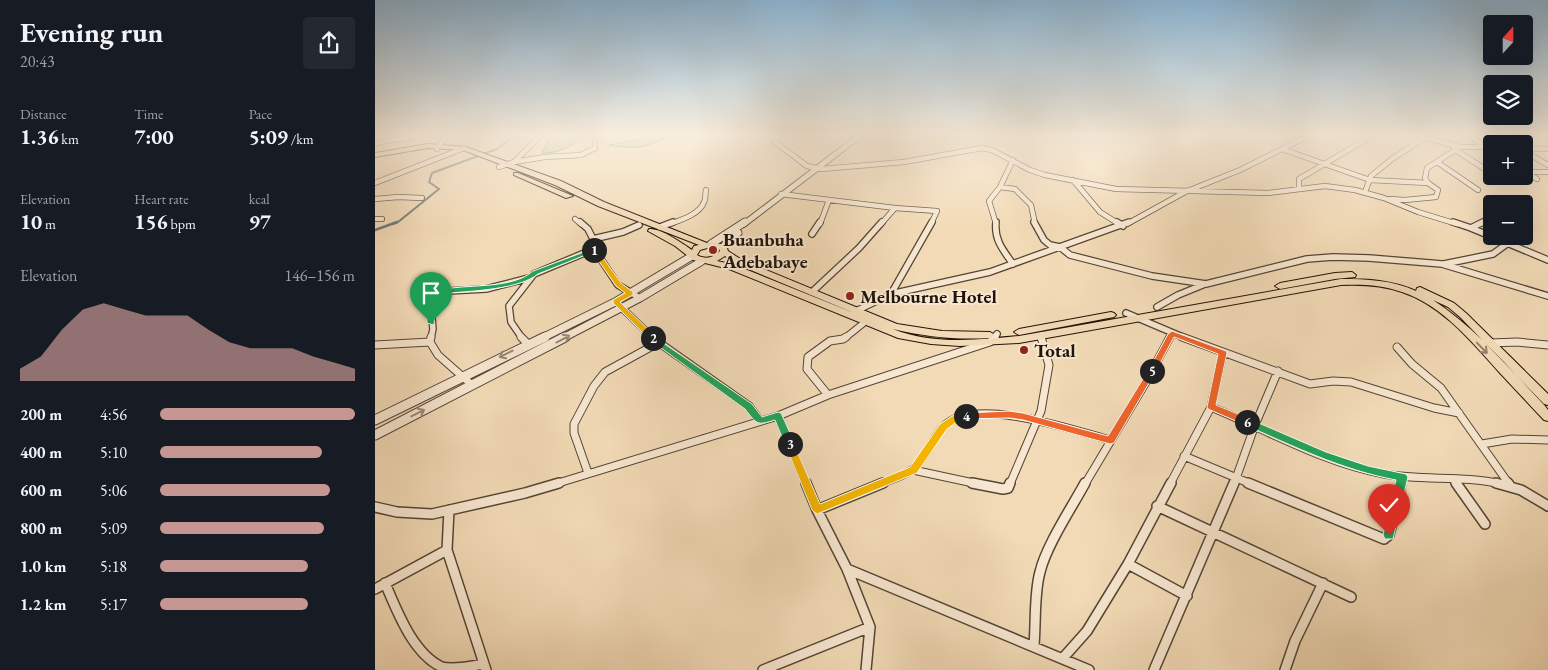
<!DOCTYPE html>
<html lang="en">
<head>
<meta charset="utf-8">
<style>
  :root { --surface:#171b24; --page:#242831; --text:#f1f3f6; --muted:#9ea1a6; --accent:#c59692 }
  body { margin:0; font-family:"EB Garamond",serif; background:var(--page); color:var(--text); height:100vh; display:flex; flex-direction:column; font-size:19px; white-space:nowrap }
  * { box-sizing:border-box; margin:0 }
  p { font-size:16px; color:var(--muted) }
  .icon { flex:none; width:28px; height:28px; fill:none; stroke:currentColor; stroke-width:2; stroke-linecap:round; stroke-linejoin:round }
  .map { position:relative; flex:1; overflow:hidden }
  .drawer { display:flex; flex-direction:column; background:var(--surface); width:375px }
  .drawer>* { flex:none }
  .needle { width:32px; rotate:21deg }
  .buttons { position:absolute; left:1108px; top:15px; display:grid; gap:10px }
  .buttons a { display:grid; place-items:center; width:50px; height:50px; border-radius:5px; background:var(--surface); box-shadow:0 5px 20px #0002; font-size:25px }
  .pin { position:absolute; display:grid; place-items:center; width:42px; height:42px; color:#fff; margin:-51px -21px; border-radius:50% 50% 50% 0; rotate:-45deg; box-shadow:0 0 5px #0007 }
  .pin .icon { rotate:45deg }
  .km { position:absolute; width:25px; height:25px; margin:-12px; border-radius:50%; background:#222; color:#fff; font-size:14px; line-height:25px; text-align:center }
  .round { display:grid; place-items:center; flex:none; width:52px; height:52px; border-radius:5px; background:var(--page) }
  .head { display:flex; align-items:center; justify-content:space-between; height:85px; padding:0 20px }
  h1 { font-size:28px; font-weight:700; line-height:38px }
  .figures { display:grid; grid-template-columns:repeat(3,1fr); gap:8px; height:85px; padding:5px 20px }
  .figures div { display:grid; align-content:center }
  .figures b { font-size:21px; font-weight:700 }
  .figures small { font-size:14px; font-weight:400 }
  .figures p { font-size:14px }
  .chart { height:140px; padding:10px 20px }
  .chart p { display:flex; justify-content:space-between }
  .chart svg { width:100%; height:90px; margin-top:5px; fill:var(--accent); opacity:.7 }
  ul { padding:0 20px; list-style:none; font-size:16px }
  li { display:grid; grid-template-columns:80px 60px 1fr; align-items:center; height:38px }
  li i { height:12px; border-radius:6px; background:var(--accent) }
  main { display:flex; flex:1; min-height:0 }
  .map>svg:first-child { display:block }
</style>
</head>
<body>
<main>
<section class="drawer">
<div class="head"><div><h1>Evening run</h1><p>20:43</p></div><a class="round"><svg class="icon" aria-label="share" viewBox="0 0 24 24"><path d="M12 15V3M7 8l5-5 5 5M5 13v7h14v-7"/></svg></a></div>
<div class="figures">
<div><p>Distance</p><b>1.36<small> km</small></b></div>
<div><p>Time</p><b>7:00</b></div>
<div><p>Pace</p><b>5:09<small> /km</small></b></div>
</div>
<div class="figures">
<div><p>Elevation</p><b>10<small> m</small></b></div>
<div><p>Heart rate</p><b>156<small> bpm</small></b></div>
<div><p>kcal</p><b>97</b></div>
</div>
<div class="chart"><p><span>Elevation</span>146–156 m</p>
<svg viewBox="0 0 160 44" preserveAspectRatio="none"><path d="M0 44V38L10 32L20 19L30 9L40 6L50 9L60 12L70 12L80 12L90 19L100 25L110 28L120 28L130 28L140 32L150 35L160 38V44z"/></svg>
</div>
<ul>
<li><b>200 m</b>4:56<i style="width:100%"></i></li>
<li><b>400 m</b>5:10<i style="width:83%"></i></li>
<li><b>600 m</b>5:06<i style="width:87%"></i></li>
<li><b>800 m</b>5:09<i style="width:84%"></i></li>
<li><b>1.0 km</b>5:18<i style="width:76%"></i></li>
<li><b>1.2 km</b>5:17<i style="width:76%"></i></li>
</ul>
</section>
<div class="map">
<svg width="1173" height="670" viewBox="0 0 1173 670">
  <rect width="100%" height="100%" fill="#f2dab6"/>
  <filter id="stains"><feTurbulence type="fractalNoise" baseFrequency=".004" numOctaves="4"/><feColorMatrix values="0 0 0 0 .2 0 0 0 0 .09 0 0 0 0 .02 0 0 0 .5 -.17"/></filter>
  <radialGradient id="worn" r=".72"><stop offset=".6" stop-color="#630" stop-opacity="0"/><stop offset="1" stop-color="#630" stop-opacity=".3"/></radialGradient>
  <path fill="#b6c192" stroke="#6b6a4e" d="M176,134H213C200,144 184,154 167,153Z
    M282,134H297C274,147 261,150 234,145L267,139Z"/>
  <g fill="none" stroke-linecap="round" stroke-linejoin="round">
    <path stroke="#6d7674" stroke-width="2" d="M18,224L23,222L64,189L54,182L57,173L122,149L141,134"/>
    <path stroke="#6d7674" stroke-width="2.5" d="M0,230L22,222"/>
    <g stroke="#544535" stroke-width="6">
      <path id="minor-far3" d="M969,134L990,140
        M1039,134L1084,147
        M1093,134L1109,146
        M1166,134L1173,135
        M400,142L432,166L446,169L529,162L607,148L617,150L655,170L670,175L741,189L893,193L950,186L980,190L1009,198L1043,212L1082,224
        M0,143L54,134
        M1149,148L1173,149
        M62,149L73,134
        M907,149L995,180L1053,183
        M1079,149L1116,173
        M1149,151L1173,165
        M139,162L170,157L206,155L220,148V144
        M1062,162L1103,190
        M124,167L139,162L167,134
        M1149,172H1173
        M1150,172L1162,179
        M1121,176L1130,182
        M698,180L725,212L744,224
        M0,183L89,148
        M625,187L638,160
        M924,189V179L990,140L995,134
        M990,192L996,176L1017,159L1049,138
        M406,194L520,208L562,211L556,224
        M0,199L23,197L47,198
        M1015,199L1030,200L1061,197L1063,190L1053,183L1050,178L1052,168L1085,147H1116
        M0,219H7
        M200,219L206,224
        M295,224C306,220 325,214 329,202C331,199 330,194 331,190
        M445,224L454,200
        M506,224L520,208
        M621,224L614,201L625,187L640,189L656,205L660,224
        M752,224L810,192L865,170L937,134
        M1105,224L1116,219"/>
    </g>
    <g stroke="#544535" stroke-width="8">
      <path id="minor-far2" d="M205,222L213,229L218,239L219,249L243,285L265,298
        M621,222C619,240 628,250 638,264
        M659,222L669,240L675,245L685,247L695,255L777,276L831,284L932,259L958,257L994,258L1067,264L1173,296
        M742,222L748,226
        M1078,222L1096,228L1173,260
        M285,227L298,222
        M1096,228L1108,222
        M437,234L445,222
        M218,239L248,232L264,225
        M1069,264L1118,254L1133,243
        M73,291L111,289L154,278
        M437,292L484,248L507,222
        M516,294L557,222
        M244,305L278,338
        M782,307L803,295L830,284
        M479,312L516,294L615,272L754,222
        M751,313L810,338
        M666,335L667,338
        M56,338L58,329L56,308L73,291L64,284
        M147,338L136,322L134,306L159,274L219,249
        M470,338L490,322
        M619,338L622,334
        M794,338L797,333"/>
    </g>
    <g stroke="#544535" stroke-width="9">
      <path id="minor-far1" d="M56,337L55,342L63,355L97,385
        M146,337L153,344
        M276,337L374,406L385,421
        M807,337L935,384L958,381L976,382L1059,408L1084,413
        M1116,343L1142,342L1173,345
        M0,345L55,342
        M1022,347L1037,364L1066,388L1134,484
        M453,395L432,369L433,357L455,341L468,339L471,337
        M836,407C892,430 949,463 1009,474C1048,481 1088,475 1126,484
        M403,416L431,484
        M1107,444L1137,439L1173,440
        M809,456L876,484
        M538,470L603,484
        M213,473L199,433V424L219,386L230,372L283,343
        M1079,480L1082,484
        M180,484L403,416L453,395L615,342L620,337
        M505,484C515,480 528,476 537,470C547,463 559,437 568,427C598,395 698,430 735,440
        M635,484L666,411L674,365L666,337
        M710,484L771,382L795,337
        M795,484L836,407L848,353
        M859,484L880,425L903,371
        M1025,484L1027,477"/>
    </g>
    <g stroke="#544535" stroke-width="12">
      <path id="minor" d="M431,483L442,510L472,569L495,627L491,670
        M597,483L628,489L633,488L635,483
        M873,483L1009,539L1014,535L1026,483
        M1081,483L1110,524
        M1121,483L1146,490L1173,506
        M1133,483L1135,486
        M782,506L976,597
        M0,507L22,512L57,514L150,493L184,483
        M74,510L72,550L111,670
        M442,510L508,483
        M753,564L812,596
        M472,569L714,670
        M10,583C22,611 38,654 67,667C78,670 98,666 109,664
        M0,589L72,550
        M659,645C661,622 659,593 665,572C671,546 697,507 710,483
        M688,658L712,631L753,564L796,483
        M388,670L495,627
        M779,670L859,483
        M910,670L920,641L948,583"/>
    </g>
    <g stroke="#544535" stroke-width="7">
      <path id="tertiary-far2" d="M369,224L487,134"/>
    </g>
    <g stroke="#544535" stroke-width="9">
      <path id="tertiary-far1" d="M336,244L370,222
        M348,247L363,233
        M167,338L240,302L317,256
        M188,338L265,298L327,261"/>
    </g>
    <g stroke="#544535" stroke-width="11">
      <path id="tertiary" d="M0,420L170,337
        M0,435L190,337"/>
    </g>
    <g stroke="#20130a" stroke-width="2">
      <path id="trunk" d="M53,144L91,147L186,181L229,202L332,243L336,242L351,245L353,251L367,260L522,324L567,331L615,332L620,335L615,338C582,340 551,337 518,329C558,345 603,340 644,336L966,279C992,279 1017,280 1041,291L1042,288L1045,287L1079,303L1091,313L1173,394V405L1169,404L1085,317L1073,307L1058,300C1101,328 1135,369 1170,406L1173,410V421L1169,420C1154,404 1139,388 1124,372C1097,342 1067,305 1027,292C1007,285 987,284 966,285L644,343L585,346L556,344L523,338L354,269L318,260L300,246L273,231L274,229C286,228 307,243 317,250L319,246L324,245L223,206L180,185L88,150L53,148L0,157V153ZM336,247L344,249L345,251C338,258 330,260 322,255L325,250ZM350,256L361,264L484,315L360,265L342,261Z
        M139,173H143L198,196L191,198L139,175Z
        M977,272L981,275L980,277L960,279L905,289L900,286L905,283L960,273Z
        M736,312L739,313L741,315L739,317L644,335L639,332L644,329Z"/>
    </g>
    <use href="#minor-far3" stroke="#f7e7d0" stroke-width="4.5"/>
    <use href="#minor-far2" stroke="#f7e7d0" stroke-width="5.5"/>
    <use href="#minor-far1" stroke="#f7e7d0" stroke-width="7"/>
    <use href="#minor" stroke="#f7e7d0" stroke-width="9"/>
    <use href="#tertiary-far2" stroke="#f7e7d0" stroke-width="5"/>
    <use href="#tertiary-far1" stroke="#f7e7d0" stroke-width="7"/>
    <use href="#tertiary" stroke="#f7e7d0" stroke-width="9"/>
    <use href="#trunk" fill="#f2dab6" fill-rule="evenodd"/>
  </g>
  <defs><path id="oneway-shaft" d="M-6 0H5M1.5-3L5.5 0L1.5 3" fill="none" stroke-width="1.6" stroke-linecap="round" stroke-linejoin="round" transform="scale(1.25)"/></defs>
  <g stroke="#968877">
    <use href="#oneway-shaft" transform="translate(188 339) rotate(-28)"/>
    <use href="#oneway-shaft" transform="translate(131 354) rotate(153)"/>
    <use href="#oneway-shaft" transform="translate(43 413) rotate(-27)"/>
  </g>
  <use stroke="#948069" href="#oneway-shaft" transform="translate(1107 348) rotate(46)"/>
  <linearGradient id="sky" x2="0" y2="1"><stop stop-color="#8bb6d6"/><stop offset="0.59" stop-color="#f9eede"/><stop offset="1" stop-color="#f9eede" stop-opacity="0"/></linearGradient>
  <rect width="1173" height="228" fill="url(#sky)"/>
  <path fill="#22a559" stroke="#fff" d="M217,249L223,250L163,274C145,289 99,291 75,293L60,308L59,325L52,323V308L70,289C97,284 137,289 158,271Z"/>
  <path fill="#f5b400" stroke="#fff" d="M217,249H222L246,283L258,292V295L245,302L281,337V340H275L238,303V300L250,293L241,286L216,250Z"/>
  <path fill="#22a559" stroke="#fff" d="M278,336L377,404L387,417L403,412L406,413L420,444L418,447H411L400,420C381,426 382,424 370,409L275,340L274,338Z"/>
  <path fill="#f5b400" stroke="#fff" d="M591,413L594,414V418L583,421L572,429L542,473L442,514L437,510L410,444L411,442H418L445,504L535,467L565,424L577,416Z"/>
  <path fill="#f0652b" stroke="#fff" d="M777,368L781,371L739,443L735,444L648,420L634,418L591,419L586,416L591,413L634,411L648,413L733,436L774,369Z"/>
  <path fill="#f0652b" stroke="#fff" d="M797,331L851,351L852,353L841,405L875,419V424H868L833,409L832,407L843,354L799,337L780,373H774L773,371L793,334Z"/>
  <path fill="#22a559" stroke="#fff" d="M872,418L951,452L993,466L1031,474L1033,477L1018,539H1010L1008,535L1021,480C967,470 918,446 868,424V419Z"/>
  <g fill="#8f2418" stroke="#f7e7d0" stroke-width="2">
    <circle cx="338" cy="250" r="5"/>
    <circle cx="475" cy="296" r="5"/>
    <circle cx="649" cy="350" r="5"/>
  </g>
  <g text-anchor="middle" stroke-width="4" stroke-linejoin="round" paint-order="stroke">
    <g font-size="19" font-weight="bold" fill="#20130a" stroke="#f7e7d0" text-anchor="start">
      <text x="348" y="246">Buanbuha<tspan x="348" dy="22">Adebabaye</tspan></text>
      <text x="485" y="303">Melbourne Hotel</text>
      <text x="659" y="357">Total</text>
    </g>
  </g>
  <rect width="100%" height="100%" filter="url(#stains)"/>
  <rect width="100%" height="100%" fill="url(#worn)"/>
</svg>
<div class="buttons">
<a><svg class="needle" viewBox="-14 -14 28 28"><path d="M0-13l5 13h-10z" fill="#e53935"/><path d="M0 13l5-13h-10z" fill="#9ea1a6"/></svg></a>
<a><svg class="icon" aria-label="layers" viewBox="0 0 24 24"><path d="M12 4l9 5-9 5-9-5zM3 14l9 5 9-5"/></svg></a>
<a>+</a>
<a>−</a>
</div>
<div class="pin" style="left:56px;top:323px;background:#1e9e55"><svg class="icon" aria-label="arrive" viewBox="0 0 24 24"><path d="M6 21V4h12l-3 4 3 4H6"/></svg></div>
<div class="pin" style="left:1014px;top:535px;background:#d93025"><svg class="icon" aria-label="check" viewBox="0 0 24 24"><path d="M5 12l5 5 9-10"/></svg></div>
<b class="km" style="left:219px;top:250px">1</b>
<b class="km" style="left:278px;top:338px">2</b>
<b class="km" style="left:415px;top:444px">3</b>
<b class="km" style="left:591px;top:416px">4</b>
<b class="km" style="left:777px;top:371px">5</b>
<b class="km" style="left:872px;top:422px">6</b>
</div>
</main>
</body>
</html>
